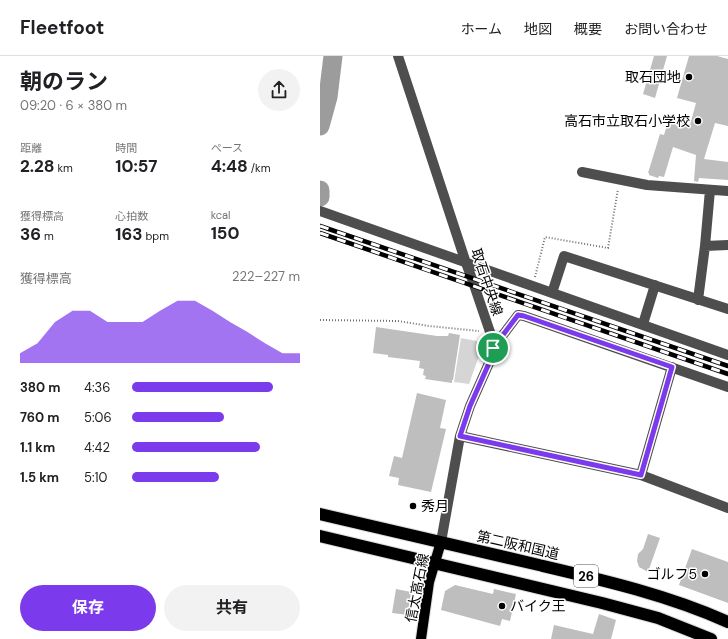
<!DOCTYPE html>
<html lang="ja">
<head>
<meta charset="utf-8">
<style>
  :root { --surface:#fff; --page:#f2f2f2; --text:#202124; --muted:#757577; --line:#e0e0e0; --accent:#7c3aed }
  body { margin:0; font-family:"DM Sans","Noto Sans JP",sans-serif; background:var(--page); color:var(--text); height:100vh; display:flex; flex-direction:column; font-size:15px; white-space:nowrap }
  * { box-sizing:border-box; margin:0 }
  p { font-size:13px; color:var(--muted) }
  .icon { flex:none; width:22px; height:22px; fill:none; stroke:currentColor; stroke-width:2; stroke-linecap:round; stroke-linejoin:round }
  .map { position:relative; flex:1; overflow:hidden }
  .details { display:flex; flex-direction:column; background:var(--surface); width:320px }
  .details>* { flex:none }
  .pin { position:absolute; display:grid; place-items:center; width:34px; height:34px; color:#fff; margin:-17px; border:2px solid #fff; border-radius:50%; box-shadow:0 1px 4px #0007 }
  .round { display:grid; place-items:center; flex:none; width:42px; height:42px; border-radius:21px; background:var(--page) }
  .overview { display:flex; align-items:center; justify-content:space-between; height:68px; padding:0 20px }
  h1 { font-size:22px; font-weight:700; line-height:30px }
  .figures { display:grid; grid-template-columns:repeat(3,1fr); gap:6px; height:68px; padding:4px 20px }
  .figures div { display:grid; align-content:center }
  .figures b { font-size:17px; font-weight:700 }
  .figures small { font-size:11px; font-weight:400 }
  .figures p { font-size:11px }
  .chart { height:112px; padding:8px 20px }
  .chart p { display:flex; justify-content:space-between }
  .chart svg { width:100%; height:72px; margin-top:4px; fill:var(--accent); opacity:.7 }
  .button { display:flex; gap:8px; margin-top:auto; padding:8px 20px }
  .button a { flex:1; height:46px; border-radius:24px; background:var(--accent); color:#fff; font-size:16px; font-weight:700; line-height:46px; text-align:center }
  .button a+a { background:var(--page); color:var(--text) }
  ul { padding:0 20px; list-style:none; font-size:13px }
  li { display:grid; grid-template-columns:64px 48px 1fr; align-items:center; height:30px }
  li i { height:10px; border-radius:5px; background:var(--accent) }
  header { display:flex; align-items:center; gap:24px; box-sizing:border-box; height:56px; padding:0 20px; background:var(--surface); border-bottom:1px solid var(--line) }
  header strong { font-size:19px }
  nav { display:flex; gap:22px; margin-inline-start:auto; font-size:14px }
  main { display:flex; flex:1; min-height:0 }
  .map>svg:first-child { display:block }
</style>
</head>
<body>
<header>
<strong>Fleetfoot</strong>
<nav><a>ホーム</a><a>地図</a><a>概要</a><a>お問い合わせ</a></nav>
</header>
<main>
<section class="details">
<div class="overview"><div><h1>朝のラン</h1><p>09:20 · 6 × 380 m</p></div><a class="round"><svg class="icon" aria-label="share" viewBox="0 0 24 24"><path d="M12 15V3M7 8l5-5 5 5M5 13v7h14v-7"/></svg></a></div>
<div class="figures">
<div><p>距離</p><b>2.28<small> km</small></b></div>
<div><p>時間</p><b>10:57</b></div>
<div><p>ペース</p><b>4:48<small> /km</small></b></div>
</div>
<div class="figures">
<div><p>獲得標高</p><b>36<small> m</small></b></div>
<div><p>心拍数</p><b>163<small> bpm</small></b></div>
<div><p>kcal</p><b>150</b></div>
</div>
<div class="chart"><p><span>獲得標高</span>222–227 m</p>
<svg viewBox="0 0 160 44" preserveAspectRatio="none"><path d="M0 44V38L10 32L20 19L30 12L40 12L50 19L60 19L70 19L80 12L90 6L100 6L110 12L120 19L130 25L140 32L150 38L160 38V44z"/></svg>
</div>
<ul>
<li><b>380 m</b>4:36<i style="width:84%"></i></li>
<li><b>760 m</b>5:06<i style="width:55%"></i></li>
<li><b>1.1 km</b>4:42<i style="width:76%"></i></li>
<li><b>1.5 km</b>5:10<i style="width:52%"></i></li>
</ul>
<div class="button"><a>保存</a><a>共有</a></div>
</section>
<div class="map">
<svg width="408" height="583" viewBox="0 0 408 583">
  <rect width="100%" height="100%" fill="#fff"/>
  <path fill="#d5d5d5" d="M141,282L162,286L159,300L149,328L134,326Z"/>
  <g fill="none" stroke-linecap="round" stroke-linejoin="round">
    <path stroke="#9c9c9c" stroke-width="19" d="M0,70L8,41L13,0
      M0,134V141"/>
  </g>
  <path fill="#bebebe" d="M334,0H347L335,42L323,38Z
    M369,0H397L408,3V70L395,67L384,103L408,106V124L379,122L378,126L374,125L376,99L353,91L344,121L339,120L338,122L329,119V117H328L340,78L344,79L348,66L351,67L352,64L370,69L376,47L357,42Z
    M56,271L117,280H128L129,277L140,279L133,324H132V327L105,323L106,320L103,319L104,313L99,312L100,305L68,301V299L53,297Z
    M97,337L126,344L120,372L126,373L111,436L78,429L79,422L69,420L74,400L82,402Z
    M328,478L340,482L328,516L319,511L317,505L318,498L323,493Z
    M372,493L408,506V547L359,529Z
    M135,529L173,538L174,533L196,538L190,565L182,563L180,570L121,554L125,535Z
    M76,533L91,536L88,559L72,557Z
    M279,558L296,564L291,583H231L234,569L273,578Z"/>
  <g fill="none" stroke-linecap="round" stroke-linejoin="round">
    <g stroke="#dbdbdb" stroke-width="12">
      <path id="major" d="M101,583L109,526L121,486"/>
    </g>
    <g stroke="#dbdbdb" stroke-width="14">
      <path id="highway" d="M0,458C73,475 146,492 219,509C283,524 348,539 408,566
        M0,480L282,547L338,562L391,583"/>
    </g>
    <path stroke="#707070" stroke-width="2" stroke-dasharray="1 2" stroke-linecap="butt" d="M215,221L225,181L288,192L298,133
      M0,264L78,265L109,270L159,275"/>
    <path stroke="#4e4e4e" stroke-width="10" d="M78,0L146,207L152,223L170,276L173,292L170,305L150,350L140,380L121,486
      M262,116L327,129L408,135
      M0,155L408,299
      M385,190L408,189
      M232,237L244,200L408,253
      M378,244L385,190L390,134
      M323,268L335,229
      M173,292L198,259L204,260L408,331
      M140,380L321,419L408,452
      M321,419L352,311"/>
    <use href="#major" stroke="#000" stroke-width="10"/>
    <use href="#highway" stroke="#000" stroke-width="12"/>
    <g stroke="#000" stroke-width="4.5">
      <path id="rail" d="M0,170L408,310
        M0,177L408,318"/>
    </g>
    <use href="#rail" stroke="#fff" stroke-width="3" stroke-dasharray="9" stroke-linecap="butt"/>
  </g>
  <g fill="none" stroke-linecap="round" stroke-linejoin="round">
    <g stroke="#fff" stroke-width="8">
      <path id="route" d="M198,259L204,260L352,311L321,419L140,380L150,350L170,305L173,292Z"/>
    </g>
    <use href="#route" stroke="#7c3aed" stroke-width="5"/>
  </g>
  <g fill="#000" stroke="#fff" stroke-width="1.5">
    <circle cx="369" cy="21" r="4"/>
    <circle cx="378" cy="65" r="4"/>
    <circle cx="93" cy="450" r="4"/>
    <circle cx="385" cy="518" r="4"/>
    <circle cx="182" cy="550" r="4"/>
  </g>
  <g text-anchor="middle" stroke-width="3" stroke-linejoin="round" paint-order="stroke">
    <rect fill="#fff" stroke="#4c4c4c" stroke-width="1" x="254" y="509" width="24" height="22" rx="3"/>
    <g font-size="13" font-weight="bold" fill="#000">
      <text x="266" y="525">26</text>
    </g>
    <g font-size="14" fill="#000" stroke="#fff" text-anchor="end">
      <text x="361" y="26">取石団地</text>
      <text x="370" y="70">高石市立取石小学校</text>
      <text x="101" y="455" text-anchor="start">秀月</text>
      <text x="377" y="523">ゴルフ5</text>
      <text x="190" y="555" text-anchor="start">バイク王</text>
    </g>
    <g font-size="14" fill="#000" stroke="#fff">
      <text transform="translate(167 226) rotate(71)" y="5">取石中央線</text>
      <text transform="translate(198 489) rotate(13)" y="5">第二阪和国道</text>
      <text transform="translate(97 532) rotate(-79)" y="5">信太高石線</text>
    </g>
  </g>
</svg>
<div class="pin" style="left:173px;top:292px;background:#1e9e55"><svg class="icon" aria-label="arrive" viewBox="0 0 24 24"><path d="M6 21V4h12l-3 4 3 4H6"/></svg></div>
</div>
</main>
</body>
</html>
